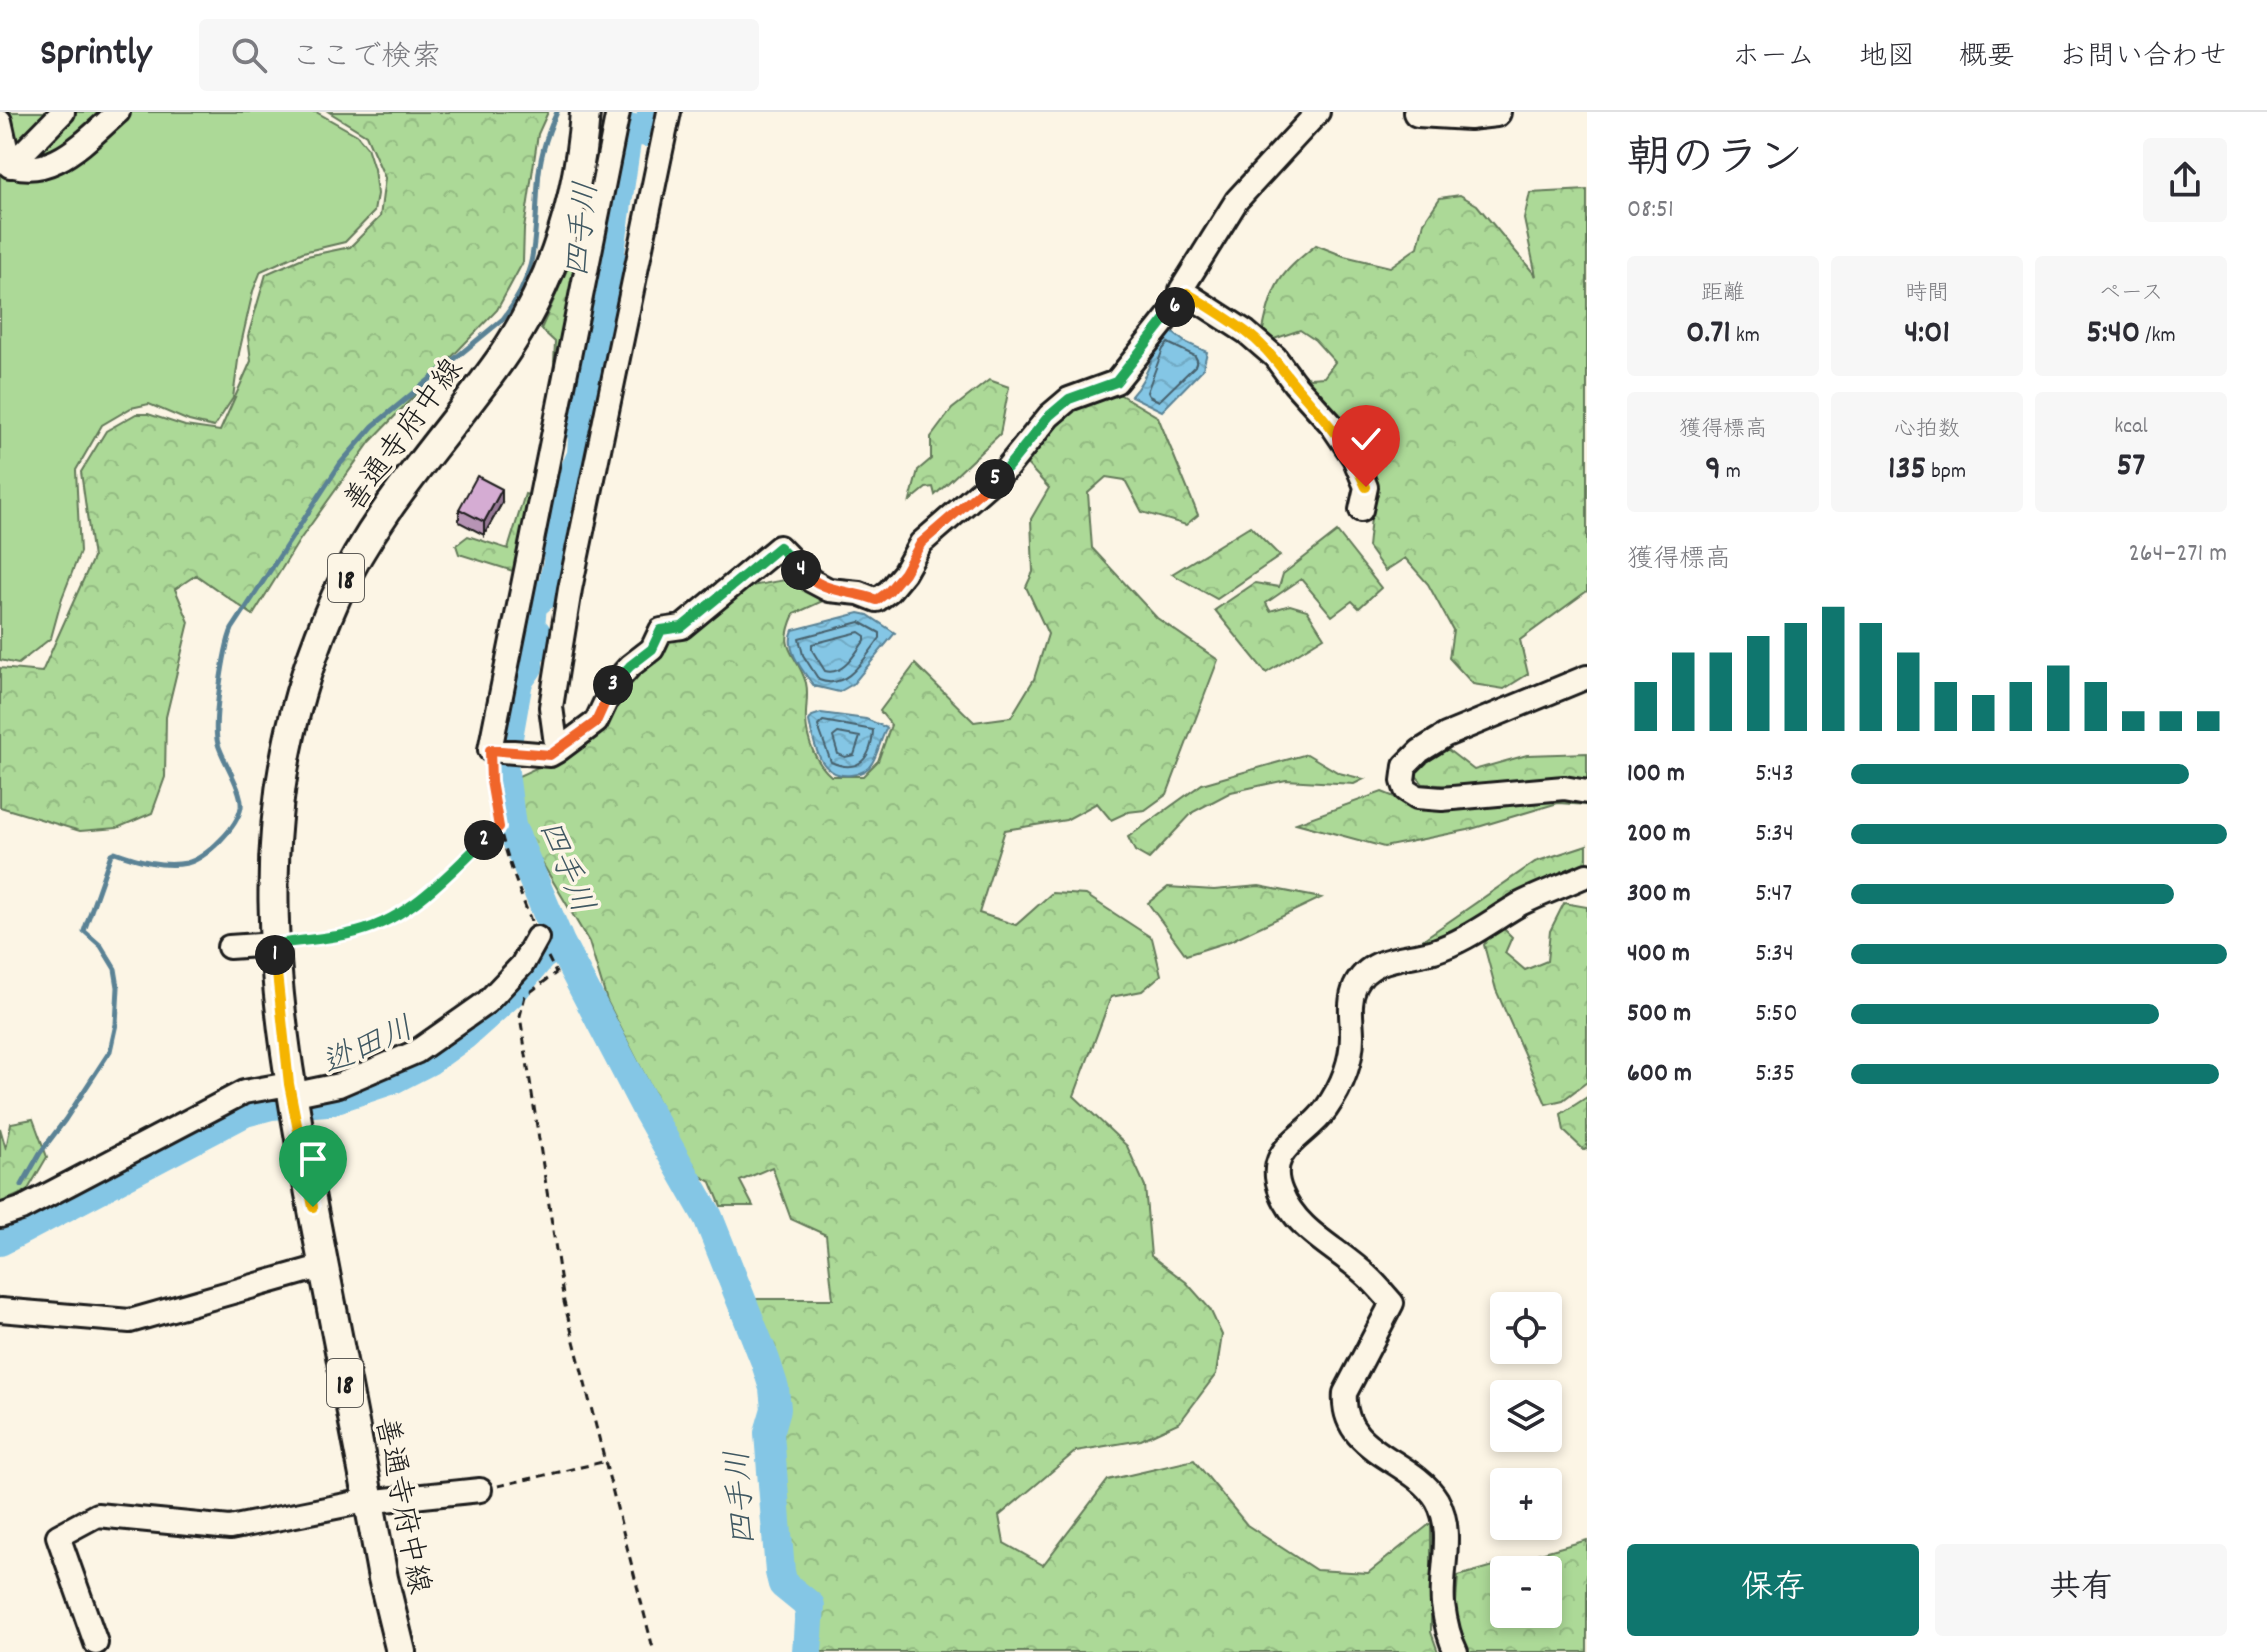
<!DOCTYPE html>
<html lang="ja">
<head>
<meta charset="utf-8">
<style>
  :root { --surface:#fff; --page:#f7f7f7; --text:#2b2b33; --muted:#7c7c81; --line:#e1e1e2; --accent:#0f766e }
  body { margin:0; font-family:Dekko,"Klee One",sans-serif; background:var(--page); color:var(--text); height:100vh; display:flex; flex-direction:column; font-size:30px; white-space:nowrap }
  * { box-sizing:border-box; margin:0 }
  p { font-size:26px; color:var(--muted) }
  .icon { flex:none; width:44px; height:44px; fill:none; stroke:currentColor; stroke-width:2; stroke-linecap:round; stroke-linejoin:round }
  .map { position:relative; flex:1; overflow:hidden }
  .drawer { display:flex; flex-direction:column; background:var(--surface); width:680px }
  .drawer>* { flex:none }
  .tools { position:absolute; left:1490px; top:1180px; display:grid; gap:16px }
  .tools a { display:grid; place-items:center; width:72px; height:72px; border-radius:8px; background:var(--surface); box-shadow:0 4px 12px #0003; font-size:40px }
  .pin { position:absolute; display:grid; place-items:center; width:68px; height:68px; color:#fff; margin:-82px -34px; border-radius:50% 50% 50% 0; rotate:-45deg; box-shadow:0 0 8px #0007 }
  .pin .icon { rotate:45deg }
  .km { position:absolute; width:40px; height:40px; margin:-20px; border-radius:50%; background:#222; color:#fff; font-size:22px; line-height:40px; text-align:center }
  .round { display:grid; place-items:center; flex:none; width:84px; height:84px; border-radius:8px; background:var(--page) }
  .overview { display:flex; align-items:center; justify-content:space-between; height:136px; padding:0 40px }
  h1 { font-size:44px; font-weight:800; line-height:60px }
  .metrics { display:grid; grid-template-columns:repeat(3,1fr); gap:12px; height:136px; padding:8px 40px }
  .metrics div { display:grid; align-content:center; border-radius:8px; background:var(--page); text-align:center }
  .metrics b { font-size:34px; font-weight:800 }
  .metrics small { font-size:22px; font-weight:400 }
  .metrics p { font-size:22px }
  .chart { height:224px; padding:16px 40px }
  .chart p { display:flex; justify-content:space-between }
  .chart svg { width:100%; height:144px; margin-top:8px; stroke:var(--accent); stroke-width:6 }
  .primary-button { display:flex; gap:16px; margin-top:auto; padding:16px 40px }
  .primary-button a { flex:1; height:92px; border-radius:8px; background:var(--accent); color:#fff; font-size:32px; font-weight:800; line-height:92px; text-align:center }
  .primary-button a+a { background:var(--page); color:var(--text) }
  ul { padding:0 40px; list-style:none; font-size:26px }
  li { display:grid; grid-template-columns:128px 96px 1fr; align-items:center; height:60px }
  li i { height:20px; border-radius:10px; background:var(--accent) }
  header { display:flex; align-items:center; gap:48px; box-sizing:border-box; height:112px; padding:0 40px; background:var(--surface); border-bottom:2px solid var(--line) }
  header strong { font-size:38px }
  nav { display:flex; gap:44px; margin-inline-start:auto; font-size:28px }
  .search { width:560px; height:72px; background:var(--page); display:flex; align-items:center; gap:20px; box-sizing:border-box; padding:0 28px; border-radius:8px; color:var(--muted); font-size:30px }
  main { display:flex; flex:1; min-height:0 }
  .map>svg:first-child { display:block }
</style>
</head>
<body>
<header>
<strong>Sprintly</strong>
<div class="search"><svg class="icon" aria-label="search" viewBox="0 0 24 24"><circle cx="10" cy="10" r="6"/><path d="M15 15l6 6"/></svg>ここで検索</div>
<nav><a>ホーム</a><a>地図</a><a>概要</a><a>お問い合わせ</a></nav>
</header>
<main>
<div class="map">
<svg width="1587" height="1540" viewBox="0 0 1587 1540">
  <defs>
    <pattern id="forest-crowns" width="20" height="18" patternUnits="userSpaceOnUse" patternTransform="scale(2)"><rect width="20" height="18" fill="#acd997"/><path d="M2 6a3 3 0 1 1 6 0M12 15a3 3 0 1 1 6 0" fill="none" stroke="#93ba82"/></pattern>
    <pattern id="water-waves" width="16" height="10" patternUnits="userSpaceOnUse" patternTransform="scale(2)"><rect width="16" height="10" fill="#84c6e5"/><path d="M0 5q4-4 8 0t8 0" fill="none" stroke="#71aac4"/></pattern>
  </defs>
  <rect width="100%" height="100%" fill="#fcf5e5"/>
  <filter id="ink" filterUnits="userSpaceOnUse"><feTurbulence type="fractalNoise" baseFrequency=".0125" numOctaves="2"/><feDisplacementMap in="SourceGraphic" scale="16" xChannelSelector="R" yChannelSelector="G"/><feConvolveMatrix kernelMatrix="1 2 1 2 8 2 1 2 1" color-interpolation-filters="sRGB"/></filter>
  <g filter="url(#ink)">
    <path fill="#acd997" stroke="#647a5a" stroke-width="2" d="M0,0H316L357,23L367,35L374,57L377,82L374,100L345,130L303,140L261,159L253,179L239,241L233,286L214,315L189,309L149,292L131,296L102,313L76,358L80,440L62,486L51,526L18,552L0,548Z"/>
    <path fill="url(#forest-crowns)" stroke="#647a5a" stroke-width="2" fill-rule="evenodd" d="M329,0H548L538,22L524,117L523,150L497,198L370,330L299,429L253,503L196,463L175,477L189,510L166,605L165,665L152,701L117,716L80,719L0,695V556L42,560L93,446L81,360L106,319L136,302H148L185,314L220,319L251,249L248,224L266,162L307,144L350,135L380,105L385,66L366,23Z
      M1587,78V479L1520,528L1528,562L1504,577L1473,572L1449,546L1453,518L1428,472L1405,446L1385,459L1368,435L1376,356L1300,262L1310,266L1324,265L1335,250L1315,228L1300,218L1271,228L1263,218C1272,172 1280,162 1316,133L1344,144L1390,155L1418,135L1424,110L1440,86L1460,83L1477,93L1536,164L1524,107L1530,81Z
      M591,86L603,119L598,182L577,274L553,273L555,230L541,217L573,144Z
      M989,268L1009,275L1000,322L935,383L933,375L926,376L910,389L918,358L931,347V325L952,297Z
      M1114,279L1158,305L1198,403L1186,413L1142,400L1125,368L1106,365L1088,381L1092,436L1157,506L1218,548L1167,682L1145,698L1128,700L1111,708L1097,691L1066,708L1005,718L979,801L1016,813L1052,781L1086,783L1152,826L1161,863L1142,879L1111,885L1074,984L1127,1034L1145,1074L1151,1144L1186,1170L1210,1197L1222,1223L1216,1262L1180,1310L1141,1328L1076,1339L999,1404L1004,1431L1043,1453L1108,1368L1194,1348L1247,1413L1316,1458L1368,1461L1431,1411V1520L1438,1540H816L819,1488L789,1464L777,1321L785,1296L767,1226L744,1187H833L826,1123L791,1107L772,1055L740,1069L753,1094H721L711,1070L694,1060L607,889L589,830L519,712L512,667L543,653L666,527L740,476L801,465L827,487L794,502C777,540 796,538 806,571C809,583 805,597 806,609C807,630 816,651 831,664H863L878,649L891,613L880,599L915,552L974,610L1011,605L1034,567L1048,522L1026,475L1033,460L1031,407L1049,376L1025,350L1071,295Z
      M525,382L536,385L513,459L459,442L456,433L468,424L508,437Z
      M1250,414L1280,444L1217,487L1172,462Z
      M1337,420L1381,476L1359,496L1352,489L1332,504L1301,467L1266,491L1270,499L1290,493L1307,498L1324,525L1266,561L1215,498L1255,471L1279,475L1283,462Z
      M1447,637L1474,658L1527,643L1587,641V666L1453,674L1423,672L1415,662L1422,648Z
      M1307,642L1339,661L1364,667L1354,672L1286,668L1231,680L1193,700L1149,747L1135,739L1128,725L1202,672Z
      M1382,680L1424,697L1578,686L1587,689V693L1558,691L1468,718L1384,735L1296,711Z
      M1587,733V755L1446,826L1415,833L1535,750Z
      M1259,774L1321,786L1230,829L1186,843L1148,791L1168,775L1214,778Z
      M1564,791L1587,795V970L1563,988L1546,992L1496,878L1484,833L1492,819L1502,815L1512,825L1505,841L1525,858L1547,849L1550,819Z
      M1587,985V1037L1584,1038L1564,1019L1561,1002Z
      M33,1007L47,1045L27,1079L0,1091V1016L6,1037L11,1011Z
      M1587,1428V1540H1468L1455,1503L1458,1464ZM1504,1458H1548V1502H1504Z"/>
    <path fill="url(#water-waves)" stroke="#5a8295" stroke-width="2" d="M1169,218L1185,230L1207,240L1203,257L1162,299L1131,284C1150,264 1150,240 1169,218Z
      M859,501L868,503L895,521L853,572L839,580L814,574C803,559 784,537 793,518Z
      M821,601L866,607L887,616C880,627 879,640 872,651C868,659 859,662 851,663C820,667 814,633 809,609L812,604Z"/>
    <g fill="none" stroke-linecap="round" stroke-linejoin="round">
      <path stroke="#46606c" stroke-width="2" d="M1168,231L1195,244L1197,248L1195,254L1159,289L1149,284L1147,280L1163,237Z
        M860,510L880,521V526C864,546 848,579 819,568L803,543L799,526Z
        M859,520L865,524V528C855,541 844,564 825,559L812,538V532Z
        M823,609L873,618C872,644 860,663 831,650L818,614Z
        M838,621L860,625L854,643L845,645L838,642L833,625Z"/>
      <path stroke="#5a8295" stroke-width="5" d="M22,1073L40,1041L65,1008L110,939L116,912L118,875L115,857L101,834L84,819L111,742L115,740C137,748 163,756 187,751C206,746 238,715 241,695C243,678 223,649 218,632C212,612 224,536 232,517L340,352L373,314L503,207C539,160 534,127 538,72C539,47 547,22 557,0"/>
      <path stroke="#84c6e5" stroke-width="30" d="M652,0L651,14L647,20L628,16L610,139L612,176L590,261L589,291L578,303V315L583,322L582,343L573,363L565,405L553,409L552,430L559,445L553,475L532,493L530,514L541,527L537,535L528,541V555L518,569L503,653L511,714L560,831L646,996L708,1105L765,1248L774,1276L776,1297L769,1321L780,1460L783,1472L810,1494L807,1540
        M0,1129L245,1000L271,993L327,989L393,967L428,949L464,923L511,881L541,844L560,831"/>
      <g stroke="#1c1c1c" stroke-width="28">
        <path id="minor" d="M618,0L490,638L550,643L557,639L551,595L570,477L669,0
          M1318,0L1237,88L1181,178L1246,220L1275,245L1294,271L1331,312L1354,346L1366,375L1361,398
          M0,9L10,54
          M0,48C47,74 85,29 118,0
          M10,54L63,0
          M1587,565L1446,623L1420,639L1405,654L1403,669L1406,678L1417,685L1442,687L1564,676L1587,680
          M557,639L596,610L614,572L630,554L652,537L661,518L682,515L779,435L812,469L829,478L859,481L877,488L889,479L904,461L921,431L1007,356L1049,304L1069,287L1116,270L1187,181
          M229,835L274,832
          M291,983L339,973L416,940L487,890L522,853L537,826
          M0,1104L21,1097L244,980L289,972
          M0,1198L130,1209L324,1154
          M96,1531L58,1424L97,1403L230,1416L356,1391L480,1378
          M1456,1540C1449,1526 1445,1508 1443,1492C1440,1458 1455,1420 1437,1388C1412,1346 1340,1341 1345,1281L1392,1191C1384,1182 1376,1172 1367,1164C1338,1136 1297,1120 1281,1080C1263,1036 1306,1026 1326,997C1342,974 1352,951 1352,924C1352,908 1348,891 1355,875C1369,844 1406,847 1434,839C1466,829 1492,808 1520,792C1542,781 1565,773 1587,763"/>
      </g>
      <g stroke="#1c1c1c" stroke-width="34">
        <path id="major" d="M1418,0L1469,3L1496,0
          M401,1540L383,1466C361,1343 336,1220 313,1098C272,880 241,697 336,485C377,396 444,327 500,248C552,173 579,90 585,0"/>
      </g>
      <path stroke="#1c1c1c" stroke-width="3" stroke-dasharray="8 6" stroke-linecap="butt" d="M490,655C493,709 512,760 531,809
        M298,829C337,824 377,819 411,796C443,773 469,741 499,715
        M548,845L556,861L525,884L520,904L564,1190L654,1540
        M498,1374L607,1349"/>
      <use href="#minor" stroke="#fcf5e5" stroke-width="22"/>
      <use href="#major" stroke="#fcf5e5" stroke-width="28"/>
    </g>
    <path fill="#b794b5" stroke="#1c1c1c" stroke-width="2" d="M502,391L484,423L459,410V397Z"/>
    <path fill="#957894" stroke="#1c1c1c" stroke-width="2" d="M502,377V391L484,423V410Z"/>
    <path fill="#d5acd3" stroke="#1c1c1c" stroke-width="2" d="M477,364L502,377L484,410L459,397Z"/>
  </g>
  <g fill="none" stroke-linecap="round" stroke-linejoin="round" filter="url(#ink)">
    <g stroke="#fff" stroke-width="16">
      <path id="split-1" d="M275,843L289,972L313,1095"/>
    </g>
    <g stroke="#fff" stroke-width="16">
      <path id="split-2" d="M275,843L274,832C299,829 324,827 348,822C405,811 445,766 484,728"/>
    </g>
    <g stroke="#fff" stroke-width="16">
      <path id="split-3" d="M484,728L499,715L491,669L490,638L550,643L596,610L613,573"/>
    </g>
    <g stroke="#fff" stroke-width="16">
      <path id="split-4" d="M613,573L630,554L652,537L661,518L682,515L779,435L801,458"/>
    </g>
    <g stroke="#fff" stroke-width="16">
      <path id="split-5" d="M801,458C824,482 848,477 877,488L889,479L904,461L921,431L995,367"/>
    </g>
    <g stroke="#fff" stroke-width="16">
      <path id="split-6" d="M995,367L1007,356L1049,304L1069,287L1116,270L1175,195"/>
    </g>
    <g stroke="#fff" stroke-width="16">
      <path id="split-7" d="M1175,195L1187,181C1206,193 1226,205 1245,219C1266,234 1279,254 1295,273C1327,310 1346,329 1366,375"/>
    </g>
    <use href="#split-1" stroke="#f5b400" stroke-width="10"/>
    <use href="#split-2" stroke="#22a559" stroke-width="10"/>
    <use href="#split-3" stroke="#f0652b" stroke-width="10"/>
    <use href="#split-4" stroke="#22a559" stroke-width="10"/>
    <use href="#split-5" stroke="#f0652b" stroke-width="10"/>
    <use href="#split-6" stroke="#22a559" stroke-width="10"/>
    <use href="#split-7" stroke="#f5b400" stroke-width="10"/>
  </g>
  <g text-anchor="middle" stroke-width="7" stroke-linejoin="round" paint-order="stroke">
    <g fill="#fcf5e5" stroke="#5f5d58" stroke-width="2">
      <rect x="328" y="442" width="36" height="48" rx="6"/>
      <rect x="327" y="1247" width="36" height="48" rx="6"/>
    </g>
    <g font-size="28" font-weight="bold" fill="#1c1c1c">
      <text x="346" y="476">18</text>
      <text x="345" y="1281">18</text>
    </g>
    <g font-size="30" fill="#1c1c1c" stroke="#fcf5e5">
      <text transform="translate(402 322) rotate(-54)" y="10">善通寺府中線</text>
      <text transform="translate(404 1393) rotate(79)" y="10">善通寺府中線</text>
    </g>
    <g font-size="32" font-style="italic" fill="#405862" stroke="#fcf5e5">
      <text transform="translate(580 117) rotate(-84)" y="11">四手川</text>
      <text transform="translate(568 754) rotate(68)" y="11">四手川</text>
      <text transform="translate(367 932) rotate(-24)" y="11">迯田川</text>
      <text transform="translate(739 1386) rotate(-94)" y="11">四手川</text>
    </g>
  </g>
</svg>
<div class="tools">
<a><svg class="icon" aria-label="locate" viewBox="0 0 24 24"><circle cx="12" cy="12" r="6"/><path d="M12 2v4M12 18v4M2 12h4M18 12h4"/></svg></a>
<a><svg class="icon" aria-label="layers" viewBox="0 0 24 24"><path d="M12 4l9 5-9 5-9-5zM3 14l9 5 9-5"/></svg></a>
<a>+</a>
<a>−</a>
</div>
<div class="pin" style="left:313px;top:1095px;background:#1e9e55"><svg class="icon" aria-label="arrive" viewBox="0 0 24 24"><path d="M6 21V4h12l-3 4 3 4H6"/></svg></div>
<div class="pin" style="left:1366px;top:375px;background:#d93025"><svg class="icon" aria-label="check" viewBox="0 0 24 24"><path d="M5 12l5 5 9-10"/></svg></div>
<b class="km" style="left:275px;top:843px">1</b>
<b class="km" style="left:484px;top:728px">2</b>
<b class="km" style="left:613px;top:573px">3</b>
<b class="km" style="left:801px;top:458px">4</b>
<b class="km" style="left:995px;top:367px">5</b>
<b class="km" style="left:1175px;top:195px">6</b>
</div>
<section class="drawer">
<div class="overview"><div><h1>朝のラン</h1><p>08:51</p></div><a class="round"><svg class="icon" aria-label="share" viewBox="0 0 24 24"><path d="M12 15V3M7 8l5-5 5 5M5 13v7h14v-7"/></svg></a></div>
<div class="metrics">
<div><p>距離</p><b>0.71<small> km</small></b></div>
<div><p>時間</p><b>4:01</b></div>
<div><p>ペース</p><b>5:40<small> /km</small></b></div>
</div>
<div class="metrics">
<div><p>獲得標高</p><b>9<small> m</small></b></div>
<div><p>心拍数</p><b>135<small> bpm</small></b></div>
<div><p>kcal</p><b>57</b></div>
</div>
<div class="chart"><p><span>獲得標高</span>264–271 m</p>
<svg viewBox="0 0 160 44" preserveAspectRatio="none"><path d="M5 44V29M15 44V20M25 44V20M35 44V15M45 44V11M55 44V6M65 44V11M75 44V20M85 44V29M95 44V33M105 44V29M115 44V24M125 44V29M135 44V38M145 44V38M155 44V38"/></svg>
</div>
<ul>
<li><b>100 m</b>5:43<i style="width:90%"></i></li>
<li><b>200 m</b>5:34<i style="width:100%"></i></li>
<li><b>300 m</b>5:47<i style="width:86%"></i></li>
<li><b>400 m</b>5:34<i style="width:100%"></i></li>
<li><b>500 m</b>5:50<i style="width:82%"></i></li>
<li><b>600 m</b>5:35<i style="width:98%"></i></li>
</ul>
<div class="primary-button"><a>保存</a><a>共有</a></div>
</section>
</main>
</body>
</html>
